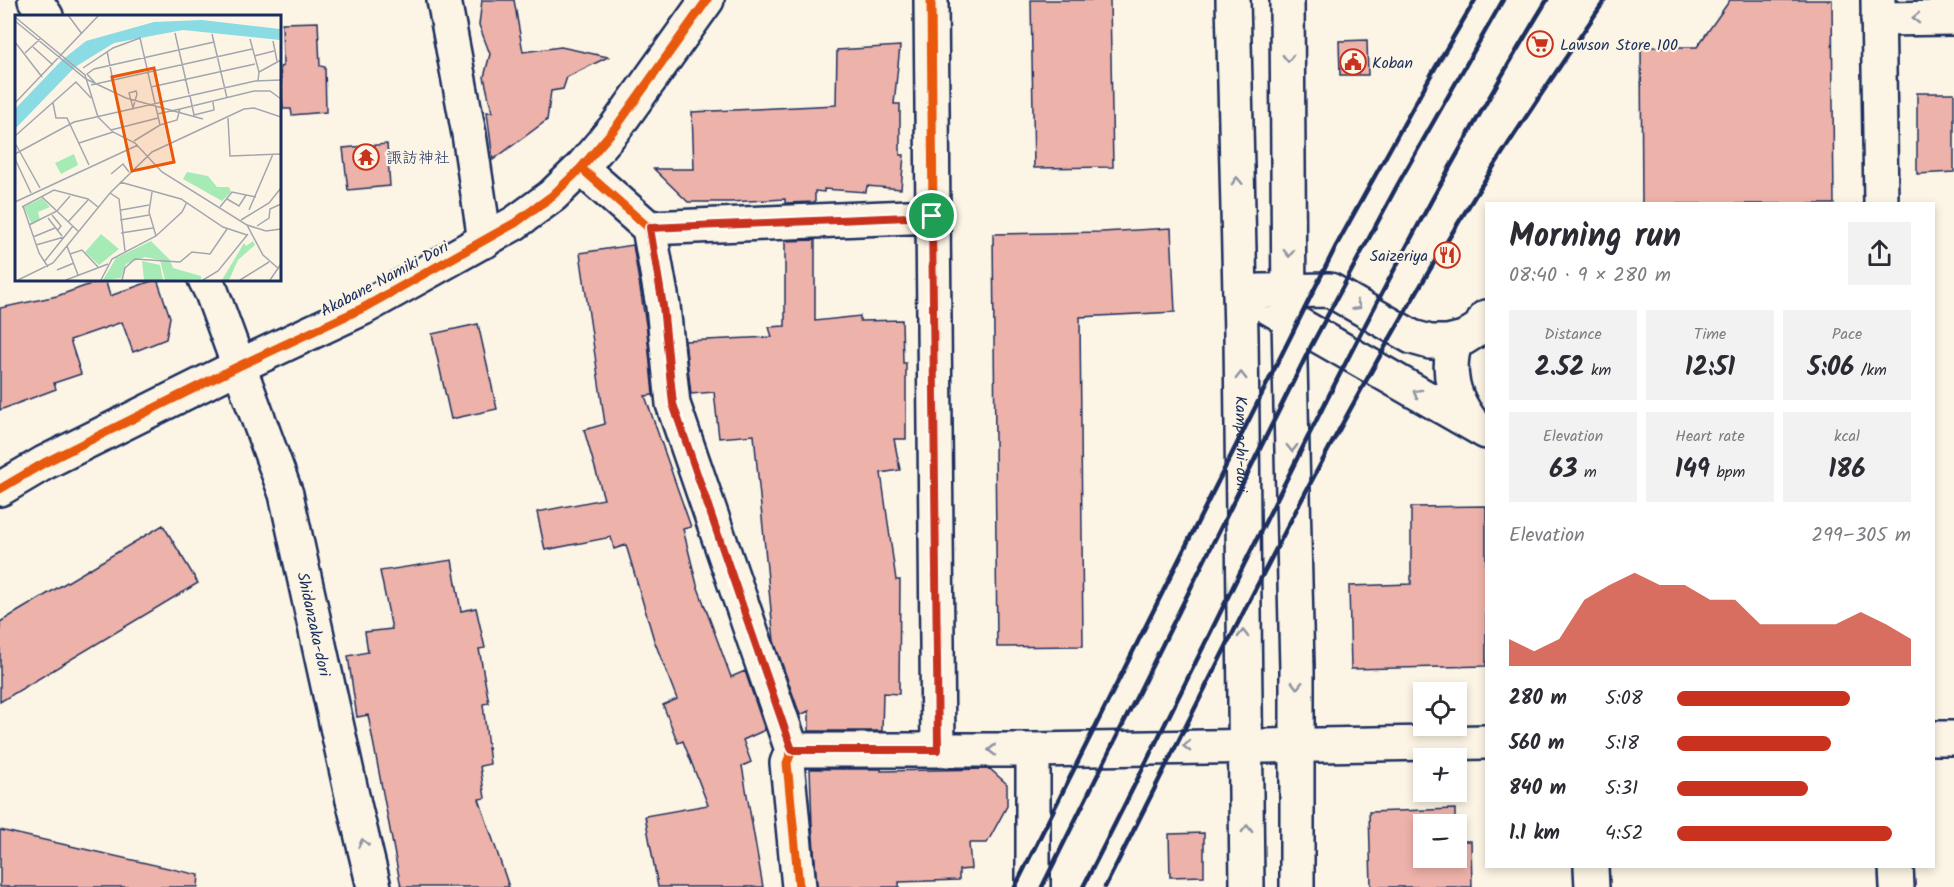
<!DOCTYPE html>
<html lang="en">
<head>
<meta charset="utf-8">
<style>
  :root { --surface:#fff; --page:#f2f2f3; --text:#2b2b33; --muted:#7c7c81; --accent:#c8321e }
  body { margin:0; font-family:Kalam,"Klee One",sans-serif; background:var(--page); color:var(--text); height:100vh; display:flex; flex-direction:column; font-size:22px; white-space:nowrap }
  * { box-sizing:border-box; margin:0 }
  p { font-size:20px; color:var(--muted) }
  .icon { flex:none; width:33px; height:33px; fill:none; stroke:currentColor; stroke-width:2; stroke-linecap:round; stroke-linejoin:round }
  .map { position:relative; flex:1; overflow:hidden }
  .drawer { position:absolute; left:1485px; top:202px; width:450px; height:666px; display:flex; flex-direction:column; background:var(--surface); border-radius:0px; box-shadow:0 3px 9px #0003 }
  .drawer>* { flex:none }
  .controls { position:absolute; left:1413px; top:682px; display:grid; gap:12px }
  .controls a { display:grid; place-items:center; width:54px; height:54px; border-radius:0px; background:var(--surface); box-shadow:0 3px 9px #0003; font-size:30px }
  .pin { position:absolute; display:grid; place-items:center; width:51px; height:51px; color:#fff; margin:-26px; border:3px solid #fff; border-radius:50%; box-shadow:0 2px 6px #0007 }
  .round { display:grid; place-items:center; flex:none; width:63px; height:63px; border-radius:0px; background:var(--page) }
  .headline { display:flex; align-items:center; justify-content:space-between; height:102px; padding:0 24px }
  h1 { font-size:33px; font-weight:800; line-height:45px }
  .figures { display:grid; grid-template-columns:repeat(3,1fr); gap:9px; height:102px; padding:6px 24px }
  .figures div { display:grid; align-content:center; border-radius:0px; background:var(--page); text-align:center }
  .figures b { font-size:26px; font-weight:800 }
  .figures small { font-size:16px; font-weight:400 }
  .figures p { font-size:16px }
  .chart { height:168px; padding:12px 24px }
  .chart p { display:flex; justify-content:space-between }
  .chart svg { width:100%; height:108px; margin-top:6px; fill:var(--accent); opacity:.7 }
  ul { padding:0 24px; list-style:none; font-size:20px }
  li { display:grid; grid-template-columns:96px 72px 1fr; align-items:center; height:45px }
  li i { height:15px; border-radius:8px; background:var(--accent) }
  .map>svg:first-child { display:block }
</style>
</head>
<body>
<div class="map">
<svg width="1954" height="887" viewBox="0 0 1954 887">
  <rect width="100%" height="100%" fill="#fcf5e5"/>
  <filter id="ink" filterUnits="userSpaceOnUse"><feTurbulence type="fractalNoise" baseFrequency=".0167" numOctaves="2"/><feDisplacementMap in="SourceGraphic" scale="12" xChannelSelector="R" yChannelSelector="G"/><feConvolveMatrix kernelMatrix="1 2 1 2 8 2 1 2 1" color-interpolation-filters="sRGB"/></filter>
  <g filter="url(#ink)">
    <path fill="#edb2a9" stroke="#1b2f5e" stroke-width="1.5" d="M482,0H514L523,52L561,47L608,57L567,77L563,89L551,91L547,120L493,160L487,112H492L484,77L490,54L479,25Z
      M1031,0H1110L1113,167L1034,168Z
      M1730,0H1832L1834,204H1642L1641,47H1697Z
      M318,22L320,66L325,67L326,112L292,115L291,109H283L280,67L283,66L282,23Z
      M1367,40L1368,75H1340L1339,41Z
      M900,46L894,104H900V155H904L901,189L867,186L866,192L824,189V192L815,191V202L785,203V199L730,202H688L654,169H694L692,112L836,105L837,50Z
      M1917,93H1954V172L1917,174Z
      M387,144L390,186L348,190L343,148Z
      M1171,228L1175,312L1080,317L1083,646L997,647L993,234L1102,232Z
      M815,240V321L860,316V321L902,320L903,363H906V439H894L900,470L881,473L896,580H900L899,694L883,693L882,731H809V711L800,715L774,641L754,435L719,438L714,392L691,394L685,341L772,337L769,327L785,326V241Z
      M633,245L647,331L653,395L645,396L691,527L683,529L697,585L731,677L745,671L765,730L743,740L751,762L742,766L763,887H658L645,816L708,805L683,741L678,743L663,705L677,699L654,640L626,545L614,549L611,537L545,550L537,512L604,499L584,430L605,424L580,253Z
      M105,279L110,296L157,279L170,317L166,339L133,352L122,322L70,340L81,374L54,383L56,389L0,410V308L57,296Z
      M478,324L497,409L451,419L432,334Z
      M1486,506V666L1351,669L1349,586L1411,584V507Z
      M163,525L198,583L0,702V622Z
      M452,560L461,611L476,608L485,648L479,649L489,703L483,704L490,764L480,766L485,798L479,799L509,887H401L368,715L357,717L348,656L368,652L365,632L392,629L380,571Z
      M810,769H881V771L990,769L1007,784V806L987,843H969L971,869L959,870V880L899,882V887H817L812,824Z
      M1455,809V825H1424V858H1456V841H1471L1472,887H1371L1369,812Z
      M0,830L199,875L198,887H0Z
      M1204,833V876L1170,877L1169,834Z"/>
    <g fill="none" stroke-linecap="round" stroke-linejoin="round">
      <g stroke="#1b2f5e" stroke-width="38">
        <path id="street" d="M444,0L469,134L485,241
          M931,0L938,750
          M1878,19L1954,18
          M581,168L649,228L663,306L673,404L792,750L787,763L799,887
          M649,228L932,216
          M1240,291L1486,432
          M1260,291L1330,290L1412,337L1430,342H1448L1464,338L1480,328L1486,317
          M1456,340C1445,371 1454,401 1474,425
          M1934,738H1954
          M792,750H1033L1486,742
          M353,800L374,887
          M1591,867L1592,887
          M1033,887V750"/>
      </g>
      <g stroke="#1b2f5e" stroke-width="38">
        <g id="secondary">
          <path d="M35,0L46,16"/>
          <path d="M1878,0L1881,204"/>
          <path id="s1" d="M205,279L212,293L286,494L353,800"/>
          <path d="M0,489L44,463L239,366L363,308L515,223L552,196L581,168L616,127L707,0"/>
          <path d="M1896,867L1897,887"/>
        </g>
      </g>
      <g stroke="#1b2f5e" stroke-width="38">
        <g id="primary">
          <path id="s2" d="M1233,0L1241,335L1247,887"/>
          <path d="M1287,0L1289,319L1297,670V887"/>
        </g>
      </g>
      <use href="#street" stroke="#fcf5e5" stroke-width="33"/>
      <use href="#secondary" stroke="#fcf5e5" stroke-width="33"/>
      <use href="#primary" stroke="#fcf5e5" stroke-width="33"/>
      <path stroke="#1b2f5e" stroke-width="4.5" d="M1015,887L1336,246L1431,75L1475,0
        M1042,887L1310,348L1398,184L1503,0
        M1083,887C1235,590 1373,285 1547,0
        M1105,887C1223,654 1336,417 1475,196C1516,130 1561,65 1605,0"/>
      <g stroke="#fcf5e5" stroke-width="13">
        <path id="cycleway" d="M931,0L938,750
          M581,168L649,228L663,306L673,404L792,750L787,763L799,887
          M0,489L44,463L239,366L363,308L515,223L552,196L581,168L616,127L707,0"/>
      </g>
      <use href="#cycleway" stroke="#e8590c" stroke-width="9"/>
    </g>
    <defs><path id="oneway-chevron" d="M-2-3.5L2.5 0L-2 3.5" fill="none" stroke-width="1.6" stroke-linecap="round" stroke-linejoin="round" transform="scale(1.5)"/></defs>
    <g stroke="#8c92a2">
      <use href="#oneway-chevron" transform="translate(1916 18) rotate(179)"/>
      <use href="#oneway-chevron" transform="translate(1288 58) rotate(90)"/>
      <use href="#oneway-chevron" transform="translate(1237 181) rotate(-92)"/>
      <use href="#oneway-chevron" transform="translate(1289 253) rotate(89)"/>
      <use href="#oneway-chevron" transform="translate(1357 306) rotate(30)"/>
      <use href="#oneway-chevron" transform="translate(1241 376) rotate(-90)"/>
      <use href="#oneway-chevron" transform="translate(1417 393) rotate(-151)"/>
      <use href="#oneway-chevron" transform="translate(1292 448) rotate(89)"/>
      <use href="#oneway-chevron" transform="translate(1243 634) rotate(-90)"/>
      <use href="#oneway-chevron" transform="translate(1297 685) rotate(91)"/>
      <use href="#oneway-chevron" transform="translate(1187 746) rotate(179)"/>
      <use href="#oneway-chevron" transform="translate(992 750) rotate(-180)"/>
      <use href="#oneway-chevron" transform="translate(1247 829) rotate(-90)"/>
      <use href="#oneway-chevron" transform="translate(363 843) rotate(-103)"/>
    </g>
  </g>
  <g fill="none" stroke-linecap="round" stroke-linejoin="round" filter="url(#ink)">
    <g stroke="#fff" stroke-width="12">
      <path id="route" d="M932,216L938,750H792L673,404L663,306L650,228Z"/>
    </g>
    <use href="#route" stroke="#c8321e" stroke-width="8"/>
  </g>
  <defs>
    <g id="supermarket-ring" transform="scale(1.35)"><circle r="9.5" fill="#fcf5e5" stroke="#c8321e" stroke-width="1.5"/><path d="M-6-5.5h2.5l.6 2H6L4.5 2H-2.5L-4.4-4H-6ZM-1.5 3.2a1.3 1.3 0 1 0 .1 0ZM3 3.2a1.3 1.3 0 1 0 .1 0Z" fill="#c8321e"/></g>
    <g id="civic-ring" transform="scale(1.35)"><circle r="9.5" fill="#fcf5e5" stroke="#c8321e" stroke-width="1.5"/><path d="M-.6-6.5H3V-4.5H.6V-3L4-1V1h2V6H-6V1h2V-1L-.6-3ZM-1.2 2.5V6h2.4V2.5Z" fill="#c8321e"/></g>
    <g id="temple-ring" transform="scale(1.35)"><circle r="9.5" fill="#fcf5e5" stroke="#c8321e" stroke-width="1.5"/><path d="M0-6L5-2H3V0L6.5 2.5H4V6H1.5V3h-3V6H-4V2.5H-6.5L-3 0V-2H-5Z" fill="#c8321e"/></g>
    <g id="restaurant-ring" transform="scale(1.35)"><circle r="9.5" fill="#fcf5e5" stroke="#c8321e" stroke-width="1.5"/><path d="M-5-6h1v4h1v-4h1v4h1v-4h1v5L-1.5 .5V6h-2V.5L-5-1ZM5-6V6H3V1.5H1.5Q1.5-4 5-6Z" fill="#c8321e"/></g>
  </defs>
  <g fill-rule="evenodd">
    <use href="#supermarket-ring" x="1540" y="44"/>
    <use href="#civic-ring" x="1353" y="62"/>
    <use href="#temple-ring" x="366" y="157"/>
    <use href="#restaurant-ring" x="1447" y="255"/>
  </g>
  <g text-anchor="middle" stroke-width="4.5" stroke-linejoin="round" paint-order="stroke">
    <g font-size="16" fill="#1b2f5e" stroke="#fcf5e5" text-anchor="start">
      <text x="1560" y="50">Lawson Store 100</text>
      <text x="1372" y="68">Koban</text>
      <text x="386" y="163">諏訪神社</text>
      <text x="1428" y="261" text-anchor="end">Saizeriya</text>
    </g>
    <g font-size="16" fill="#1b2f5e" stroke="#fcf5e5">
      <text transform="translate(384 278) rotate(-28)" y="6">Akabane Namiki Dori</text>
      <text dy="6" stroke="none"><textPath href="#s2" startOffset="444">Kampachi-dori</textPath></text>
      <text dy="6" stroke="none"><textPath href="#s1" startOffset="363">Shidanzaka-dori</textPath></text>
    </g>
  </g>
  <g transform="translate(15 15)">
    <rect width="266" height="266" fill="#fcf5e5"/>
    <path d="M59,139L63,150L46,159L40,148ZM172,157L193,161L202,172H214L216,177L207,186L168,164ZM27,183L35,192L23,197L25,205L16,208L9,192ZM86,219L104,234L84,250L70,237ZM136,226L155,245L158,253L186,261V264L150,265L145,245L130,242L111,249L106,263L88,265L101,243ZM238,226L240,230L223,245L214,265H207L229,228L231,231ZM127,246L145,250L148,265H129Z" fill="#a6ebb6"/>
    <path d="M187,5L265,14V25L168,15L99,28L60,52L0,114V94L47,45L71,26L139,7Z" fill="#8adbe4"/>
    <path fill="none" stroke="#a2a6af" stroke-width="1.5" d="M53,0L67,19M0,2L70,60L83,102M0,6L71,64L111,83L188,104M160,18L174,79M197,19L212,83M235,24L244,57M258,26L262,46M0,27L27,62M18,32L38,50M92,36L98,66M10,38L25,24M239,41L259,36M68,53L98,33L125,23L145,110M243,66L244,57L266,45M81,69L72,59L79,54L199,27M76,70L237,34M136,72L240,49M121,76L122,79L118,93L114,78ZM175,81L179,100L199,95L198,87M0,88L84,0M38,88L41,103H52L74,150M165,94L239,76H255L266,84M83,102L98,117L120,128L147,157L232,210L248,240L264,254M213,103L215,141L266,139M96,115L143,103M0,121L61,67L76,83M119,126L145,110L162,105L165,94L142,99M0,128L25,173M64,128L98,117M0,139L59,107L240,66L266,65M0,144L16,178M96,159L108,149L114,157M105,167L166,184L208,212L232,220M137,177L134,197L141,221M95,178L104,184L110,236M27,182L63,216M212,184L224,191L231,180M0,187L123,130M8,191L24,238L33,252M7,192L39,175L73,184L83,192M205,192L217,177L241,182M106,195L134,190M234,195L258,139M37,200L46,211L42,216M33,203L47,221M105,205L134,200M226,205L254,188L266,173M53,207L73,185M14,210L42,196L55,181M232,210L251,216L266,214M242,211L254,203L255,194L266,189M106,218L138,213M18,222L40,213M21,230L49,222M52,231L63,260M55,239L67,235L83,252M29,247L58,211M42,255L59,248M3,265L38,248L95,178L137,137L229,94L239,93L266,102M51,265L93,249M86,265L97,244L141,221L167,197L172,187M107,265L110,253L120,244L165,247L177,237L195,239L212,214M188,265L203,256L233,219M225,265L254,247M255,265L266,249"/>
    <path fill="#e8590c" fill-opacity="0.15" stroke="#e8590c" stroke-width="3" d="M139,53L159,147L117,156L97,62Z"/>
    <rect width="266" height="266" fill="none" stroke="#1b2f5e" stroke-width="3"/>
  </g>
</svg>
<div class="controls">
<a><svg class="icon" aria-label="locate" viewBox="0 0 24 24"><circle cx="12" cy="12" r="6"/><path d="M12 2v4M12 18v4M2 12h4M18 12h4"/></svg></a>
<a>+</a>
<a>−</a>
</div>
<div class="pin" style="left:932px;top:216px;background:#1e9e55"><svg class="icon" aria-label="arrive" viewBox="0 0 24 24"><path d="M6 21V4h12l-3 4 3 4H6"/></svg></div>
<section class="drawer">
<div class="headline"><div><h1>Morning run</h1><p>08:40 · 9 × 280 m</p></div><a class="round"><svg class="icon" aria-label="share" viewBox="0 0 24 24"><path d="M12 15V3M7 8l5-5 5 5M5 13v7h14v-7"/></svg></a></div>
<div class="figures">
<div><p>Distance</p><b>2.52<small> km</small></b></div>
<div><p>Time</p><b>12:51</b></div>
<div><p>Pace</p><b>5:06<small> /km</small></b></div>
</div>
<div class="figures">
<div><p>Elevation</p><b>63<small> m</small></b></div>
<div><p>Heart rate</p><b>149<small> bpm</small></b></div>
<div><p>kcal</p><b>186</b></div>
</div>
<div class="chart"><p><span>Elevation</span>299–305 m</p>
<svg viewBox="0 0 160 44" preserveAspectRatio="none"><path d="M0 44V33L10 38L20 33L30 17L40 11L50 6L60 11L70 11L80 17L90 17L100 27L110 27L120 27L130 27L140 22L150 27L160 33V44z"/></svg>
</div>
<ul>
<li><b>280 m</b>5:08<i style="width:74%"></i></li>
<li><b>560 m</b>5:18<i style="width:66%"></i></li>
<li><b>840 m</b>5:31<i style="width:56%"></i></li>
<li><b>1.1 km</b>4:52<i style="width:92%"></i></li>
</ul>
</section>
</div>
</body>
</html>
